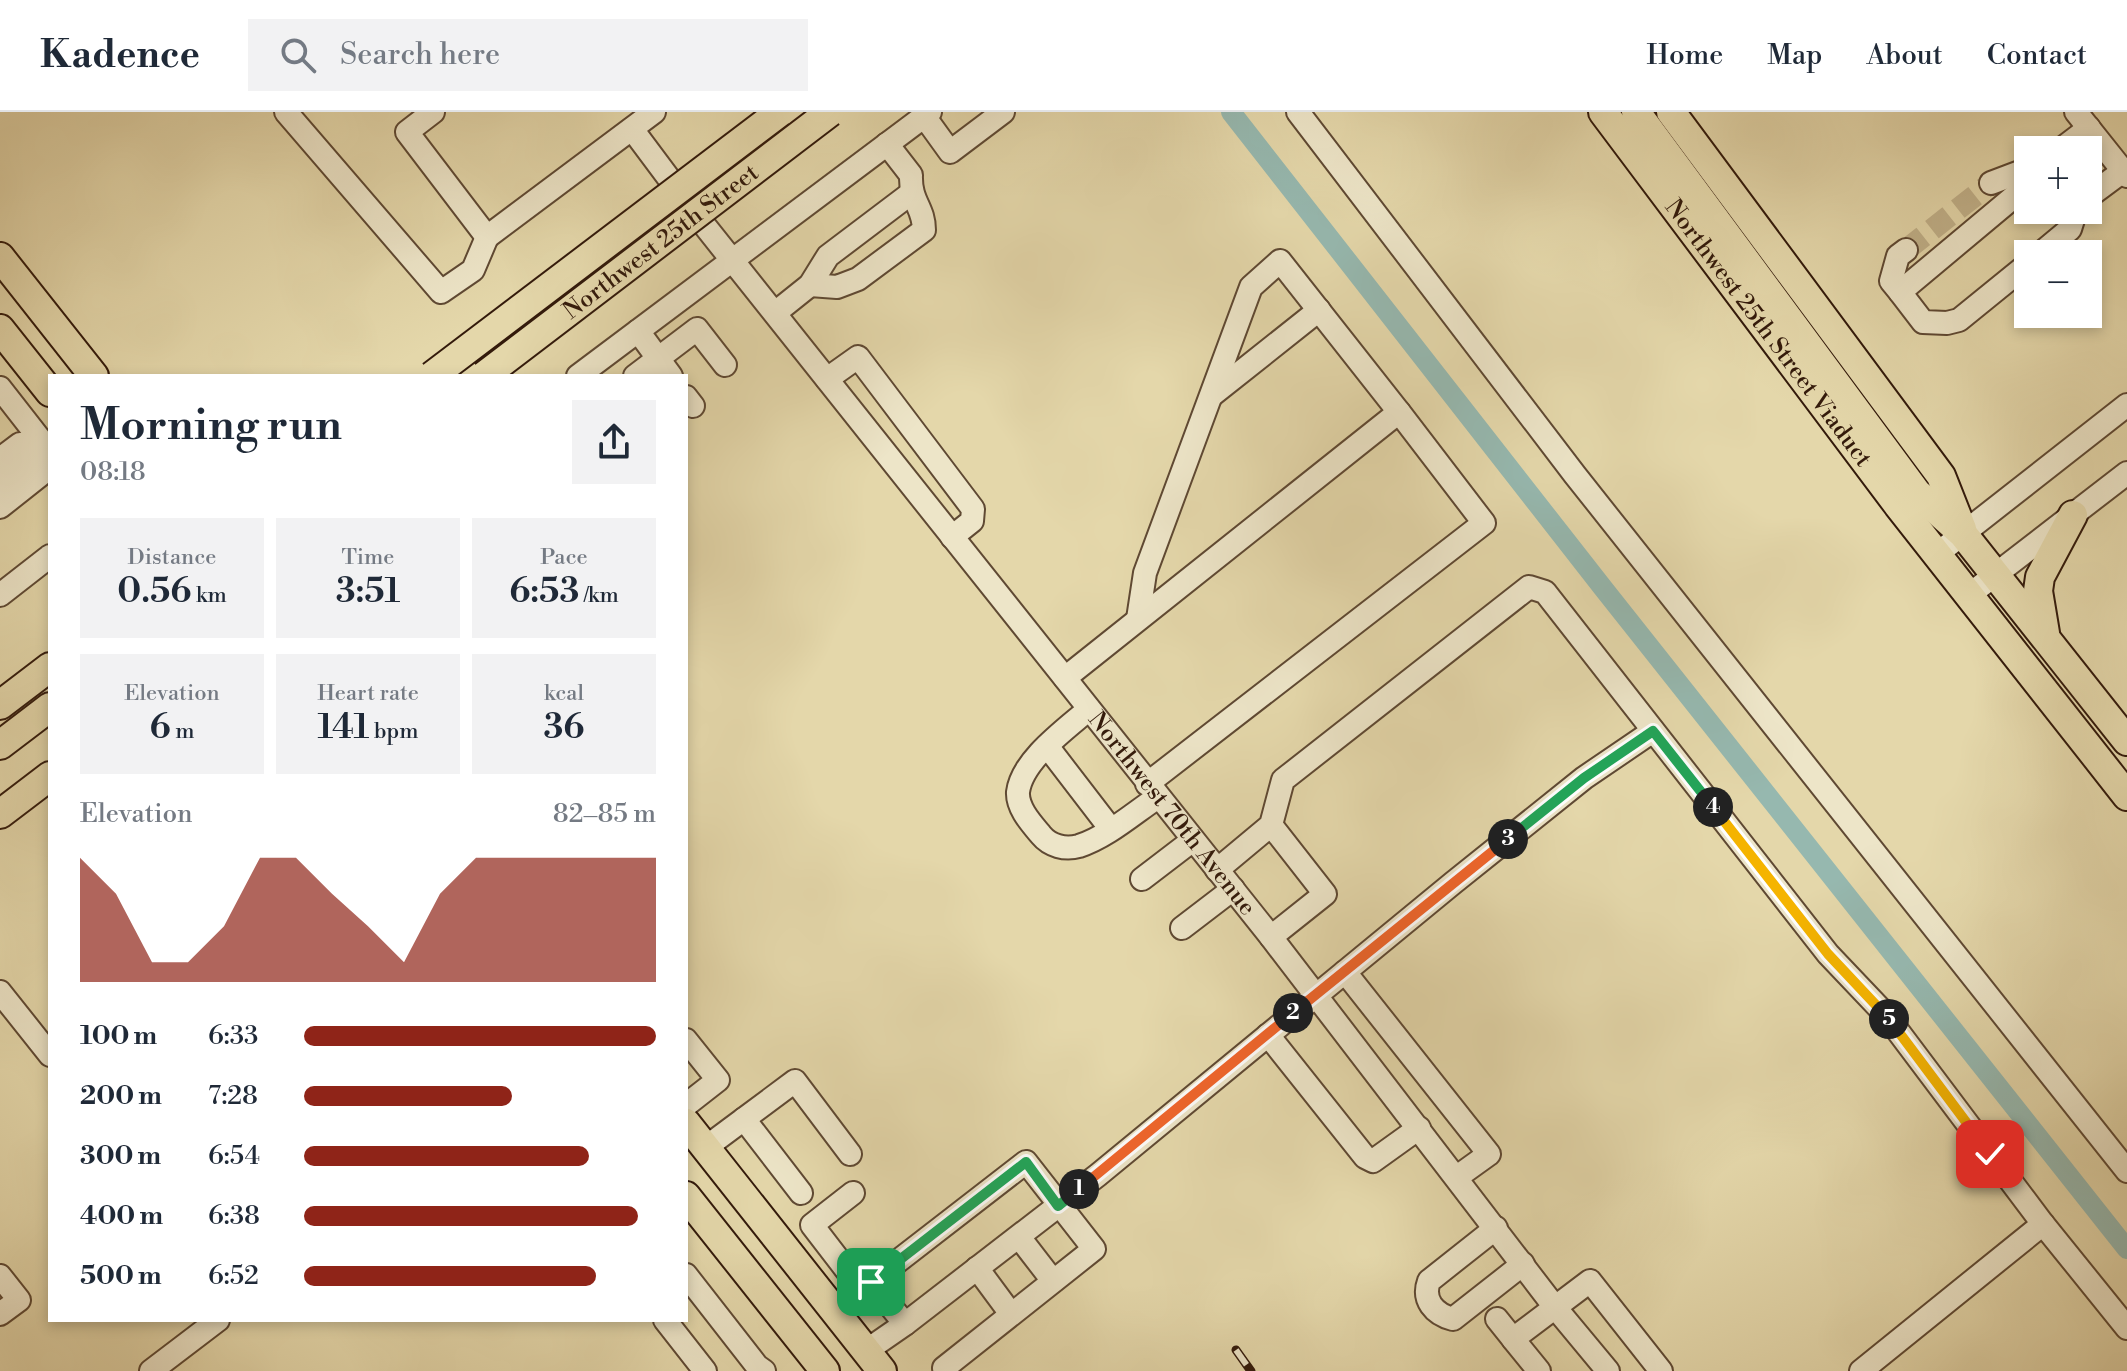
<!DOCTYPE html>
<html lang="en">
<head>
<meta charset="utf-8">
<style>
  :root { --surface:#fff; --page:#f2f2f3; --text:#1f2937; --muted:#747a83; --line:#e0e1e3; --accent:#8f2418 }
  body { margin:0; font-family:"Libre Bodoni",serif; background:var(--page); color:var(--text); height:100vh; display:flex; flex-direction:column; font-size:30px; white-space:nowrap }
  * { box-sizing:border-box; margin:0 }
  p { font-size:26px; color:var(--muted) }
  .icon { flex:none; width:44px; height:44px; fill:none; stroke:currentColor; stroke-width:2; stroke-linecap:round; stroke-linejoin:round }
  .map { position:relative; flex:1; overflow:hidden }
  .panel { position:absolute; left:48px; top:262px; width:640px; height:948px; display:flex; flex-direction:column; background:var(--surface); border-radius:0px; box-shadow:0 4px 12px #0003 }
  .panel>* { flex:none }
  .buttons { position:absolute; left:2014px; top:24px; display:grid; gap:16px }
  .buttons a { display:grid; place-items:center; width:88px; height:88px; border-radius:0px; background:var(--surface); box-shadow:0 4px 12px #0003; font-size:40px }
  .pin { position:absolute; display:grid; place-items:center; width:68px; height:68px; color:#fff; margin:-34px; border-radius:16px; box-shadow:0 4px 12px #0006 }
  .km { position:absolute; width:40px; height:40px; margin:-20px; border-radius:50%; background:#222; color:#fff; font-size:22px; line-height:40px; text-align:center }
  .round { display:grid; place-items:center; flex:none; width:84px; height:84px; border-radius:0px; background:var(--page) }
  .head { display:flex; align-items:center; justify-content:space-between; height:136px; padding:0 32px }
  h1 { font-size:44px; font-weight:600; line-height:60px }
  .metrics { display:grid; grid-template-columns:repeat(3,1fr); gap:12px; height:136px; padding:8px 32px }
  .metrics div { display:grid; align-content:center; border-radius:0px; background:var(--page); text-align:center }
  .metrics b { font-size:34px; font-weight:600 }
  .metrics small { font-size:22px; font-weight:400 }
  .metrics p { font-size:22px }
  .chart { height:224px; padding:16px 32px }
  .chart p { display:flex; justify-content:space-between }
  .chart svg { width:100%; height:144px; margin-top:8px; fill:var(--accent); opacity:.7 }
  ul { padding:0 32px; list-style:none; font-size:26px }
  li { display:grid; grid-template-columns:128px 96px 1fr; align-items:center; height:60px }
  li i { height:20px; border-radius:10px; background:var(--accent) }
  header { display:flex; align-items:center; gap:48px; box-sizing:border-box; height:112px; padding:0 40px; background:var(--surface); border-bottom:2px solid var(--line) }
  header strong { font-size:38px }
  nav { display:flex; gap:44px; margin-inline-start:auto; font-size:28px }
  .search { width:560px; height:72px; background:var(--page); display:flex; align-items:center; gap:20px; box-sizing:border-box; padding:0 28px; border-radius:0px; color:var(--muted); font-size:30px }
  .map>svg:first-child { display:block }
</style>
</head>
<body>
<header>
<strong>Kadence</strong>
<div class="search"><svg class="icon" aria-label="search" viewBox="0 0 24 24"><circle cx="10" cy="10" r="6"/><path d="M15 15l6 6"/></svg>Search here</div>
<nav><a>Home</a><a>Map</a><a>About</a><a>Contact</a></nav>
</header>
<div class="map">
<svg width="2127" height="1259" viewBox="0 0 2127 1259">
  <rect width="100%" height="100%" fill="#e4d7aa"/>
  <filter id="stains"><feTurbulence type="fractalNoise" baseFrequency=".0025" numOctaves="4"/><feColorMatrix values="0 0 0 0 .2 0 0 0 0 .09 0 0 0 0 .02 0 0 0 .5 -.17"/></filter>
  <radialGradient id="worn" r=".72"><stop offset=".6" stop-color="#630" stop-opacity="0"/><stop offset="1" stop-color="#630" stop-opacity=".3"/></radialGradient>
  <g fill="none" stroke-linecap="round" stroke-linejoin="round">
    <path stroke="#96b8af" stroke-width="20" d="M1231,0L1603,476L2127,1137"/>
    <path stroke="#c1b18a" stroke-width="22" stroke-dasharray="22 11" stroke-linecap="butt" d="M1906,138L1991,71"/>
    <g stroke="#5f4933" stroke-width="26">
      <g id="minor">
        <path d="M286,0L441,180L473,158L487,125"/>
        <path d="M433,0L407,20L487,125L654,0"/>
        <path d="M1298,0L1575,363L2127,1059"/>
        <path d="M2076,0L2127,64"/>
        <path d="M924,4L950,40L1003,0"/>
        <path id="s1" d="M632,17L697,104L1271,825L1554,1194L1608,1259"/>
        <path d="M2060,38L2089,16"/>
        <path d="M1991,71L2028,57"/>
        <path d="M2028,73L1900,180L1923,210L1947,211L1959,208L2028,152"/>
        <path d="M2088,85L2123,59"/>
        <path d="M2040,142L2070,117L2076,98"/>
        <path d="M810,173L837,175L858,167L924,118C924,95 910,90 911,63L887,32"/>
        <path d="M1900,180L1891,169L1898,144L1906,138"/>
        <path d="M775,201L810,173L828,144L910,82"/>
        <path d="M638,219L671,264"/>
        <path d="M578,264L930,0"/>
        <path d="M635,264L697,217L725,253"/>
        <path d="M827,267L858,245L973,397L972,409L952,425"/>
        <path d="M0,276L50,340"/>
        <path d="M1212,283L1319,198"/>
        <path d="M686,285L693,294"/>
        <path d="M0,347L20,332H43"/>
        <path d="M0,371L31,346L43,332"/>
        <path d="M0,395L48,357L43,332"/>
        <path d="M1937,442L2127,293"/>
        <path d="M0,483L50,444"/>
        <path d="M1969,483L2127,361"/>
        <path d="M1138,507L1145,461L1251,175L1280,149L1399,300"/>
        <path d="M1065,566L1399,300L1484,411L1147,672"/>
        <path d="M1089,597C1066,617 1022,648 1018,680C1017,696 1031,711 1041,723C1050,734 1065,738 1079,734C1107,725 1134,701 1158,685"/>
        <path d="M1047,634L1110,716"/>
        <path d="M1217,758L1271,713L1283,668L1529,475L1545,480L1828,842L1885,902L2043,1112L2127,1216"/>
        <path d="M1142,767L1193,728"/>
        <path d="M1182,816L1233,777"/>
        <path d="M1271,825L1325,782L1271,713"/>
        <path d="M1345,860L1489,1042L1457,1065"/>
        <path d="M0,880L50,943"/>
        <path d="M1268,923L1365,1045L1373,1049L1419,1016"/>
        <path d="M686,928L718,968L686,993"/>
        <path d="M705,1036L744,1007"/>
        <path d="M801,1081L744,1007L795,969L850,1042"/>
        <path d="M853,1081L812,1113L855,1169L871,1170L905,1212"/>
        <path d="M1496,1116L1429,1169C1422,1188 1434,1202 1453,1207L1523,1152"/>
        <path d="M1019,1125L1053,1169"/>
        <path d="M977,1156L1011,1202"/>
        <path d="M686,1163L757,1254L764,1259"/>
        <path d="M0,1164L19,1188L0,1202"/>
        <path d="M871,1170L1026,1050L1094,1137L944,1256"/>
        <path d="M1497,1207L1513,1227"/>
        <path d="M665,1208L705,1259"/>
        <path d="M866,1239L905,1212L1098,1063L1453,771L1584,666L1653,619"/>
        <path d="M151,1259L218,1208"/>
        <path d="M1539,1259L1513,1227L1590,1169L1661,1259"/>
        <path d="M1861,1259L2043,1112"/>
      </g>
    </g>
    <g stroke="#331a0b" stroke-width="32">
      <g id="major">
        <path id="s2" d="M1603,0L1898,393L2127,684"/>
        <path d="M1636,0L1917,381L1963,422L2127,629"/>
        <path d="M1671,0L1941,364L1962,417"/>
        <path d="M0,145L94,264"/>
        <path d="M0,217L50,280"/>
        <path d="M2045,521L2038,479L2040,465L2073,403"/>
        <path d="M0,593L50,555"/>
        <path d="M0,633L50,595"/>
        <path d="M0,702L50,664"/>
        <path d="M686,1011L882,1259"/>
        <path d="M686,1084L825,1259"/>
      </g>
    </g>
    <use href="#minor" stroke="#ede5c8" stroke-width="22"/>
    <use href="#major" stroke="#e4d7aa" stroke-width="28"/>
    <g stroke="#331a0b" stroke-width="9">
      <path id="rail" d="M1236,1238L1251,1259"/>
    </g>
    <use href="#rail" stroke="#ede5c8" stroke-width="6" stroke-dasharray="18" stroke-linecap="butt"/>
    <g stroke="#331a0b" stroke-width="32" stroke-linecap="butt">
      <g id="major-bridge">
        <path d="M432,264L780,0"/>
        <path id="s3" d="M484,264L830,0"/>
      </g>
    </g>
    <use href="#major-bridge" stroke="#e4d7aa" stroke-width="28"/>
  </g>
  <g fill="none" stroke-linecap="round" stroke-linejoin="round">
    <g stroke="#fff" stroke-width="16">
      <path id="split-1" d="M871,1170L1026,1050L1058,1094L1079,1077"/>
    </g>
    <g stroke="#fff" stroke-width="16">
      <path id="split-2" d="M1079,1077L1293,901"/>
    </g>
    <g stroke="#fff" stroke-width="16">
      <path id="split-3" d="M1293,901L1508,727"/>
    </g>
    <g stroke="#fff" stroke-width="16">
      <path id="split-4" d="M1508,727L1584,666L1653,619L1713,695"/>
    </g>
    <g stroke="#fff" stroke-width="16">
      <path id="split-5" d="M1713,695L1828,842L1889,907"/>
    </g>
    <g stroke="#fff" stroke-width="16">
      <path id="split-6" d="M1889,907L1990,1042"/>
    </g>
    <use href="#split-1" stroke="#22a559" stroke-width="10"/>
    <use href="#split-2" stroke="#f0652b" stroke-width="10"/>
    <use href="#split-3" stroke="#f0652b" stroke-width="10"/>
    <use href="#split-4" stroke="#22a559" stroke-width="10"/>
    <use href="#split-5" stroke="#f5b400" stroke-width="10"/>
    <use href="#split-6" stroke="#f5b400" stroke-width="10"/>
  </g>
  <g text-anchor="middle" stroke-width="8" stroke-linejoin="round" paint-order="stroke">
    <g font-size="24" fill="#331a0b" stroke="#ede5c8">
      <text dy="8" stroke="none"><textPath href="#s3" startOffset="222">Northwest 25th Street</textPath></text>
      <text dy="8" stroke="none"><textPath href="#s2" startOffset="276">Northwest 25th Street Viaduct</textPath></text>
      <text dy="8" stroke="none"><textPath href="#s1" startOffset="872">Northwest 70th Avenue</textPath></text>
    </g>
  </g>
  <rect width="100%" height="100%" filter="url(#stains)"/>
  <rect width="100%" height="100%" fill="url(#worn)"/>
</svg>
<div class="buttons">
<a>+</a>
<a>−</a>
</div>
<div class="pin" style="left:871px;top:1170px;background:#1e9e55"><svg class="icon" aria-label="arrive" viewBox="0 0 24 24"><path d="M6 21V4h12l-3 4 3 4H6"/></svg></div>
<div class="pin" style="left:1990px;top:1042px;background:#d93025"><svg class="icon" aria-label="check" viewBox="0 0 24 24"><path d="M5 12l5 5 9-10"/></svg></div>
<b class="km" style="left:1079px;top:1077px">1</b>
<b class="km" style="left:1293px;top:901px">2</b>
<b class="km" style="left:1508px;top:727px">3</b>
<b class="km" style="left:1713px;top:695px">4</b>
<b class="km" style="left:1889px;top:907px">5</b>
<section class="panel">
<div class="head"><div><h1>Morning run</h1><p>08:18</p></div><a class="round"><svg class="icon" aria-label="share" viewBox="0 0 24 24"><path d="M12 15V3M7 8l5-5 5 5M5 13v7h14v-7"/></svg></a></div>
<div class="metrics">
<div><p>Distance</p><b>0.56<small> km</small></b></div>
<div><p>Time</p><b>3:51</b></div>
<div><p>Pace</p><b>6:53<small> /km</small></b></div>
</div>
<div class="metrics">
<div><p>Elevation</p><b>6<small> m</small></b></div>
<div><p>Heart rate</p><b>141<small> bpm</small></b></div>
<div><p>kcal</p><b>36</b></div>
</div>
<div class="chart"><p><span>Elevation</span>82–85 m</p>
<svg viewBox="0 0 160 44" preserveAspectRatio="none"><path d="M0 44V6L10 17L20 38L30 38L40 27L50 6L60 6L70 17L80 27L90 38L100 17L110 6L120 6L130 6L140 6L150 6L160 6V44z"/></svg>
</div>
<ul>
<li><b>100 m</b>6:33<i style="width:100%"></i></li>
<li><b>200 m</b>7:28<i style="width:59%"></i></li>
<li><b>300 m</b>6:54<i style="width:81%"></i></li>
<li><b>400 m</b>6:38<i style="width:95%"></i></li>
<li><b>500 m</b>6:52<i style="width:83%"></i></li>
</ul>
</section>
</div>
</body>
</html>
